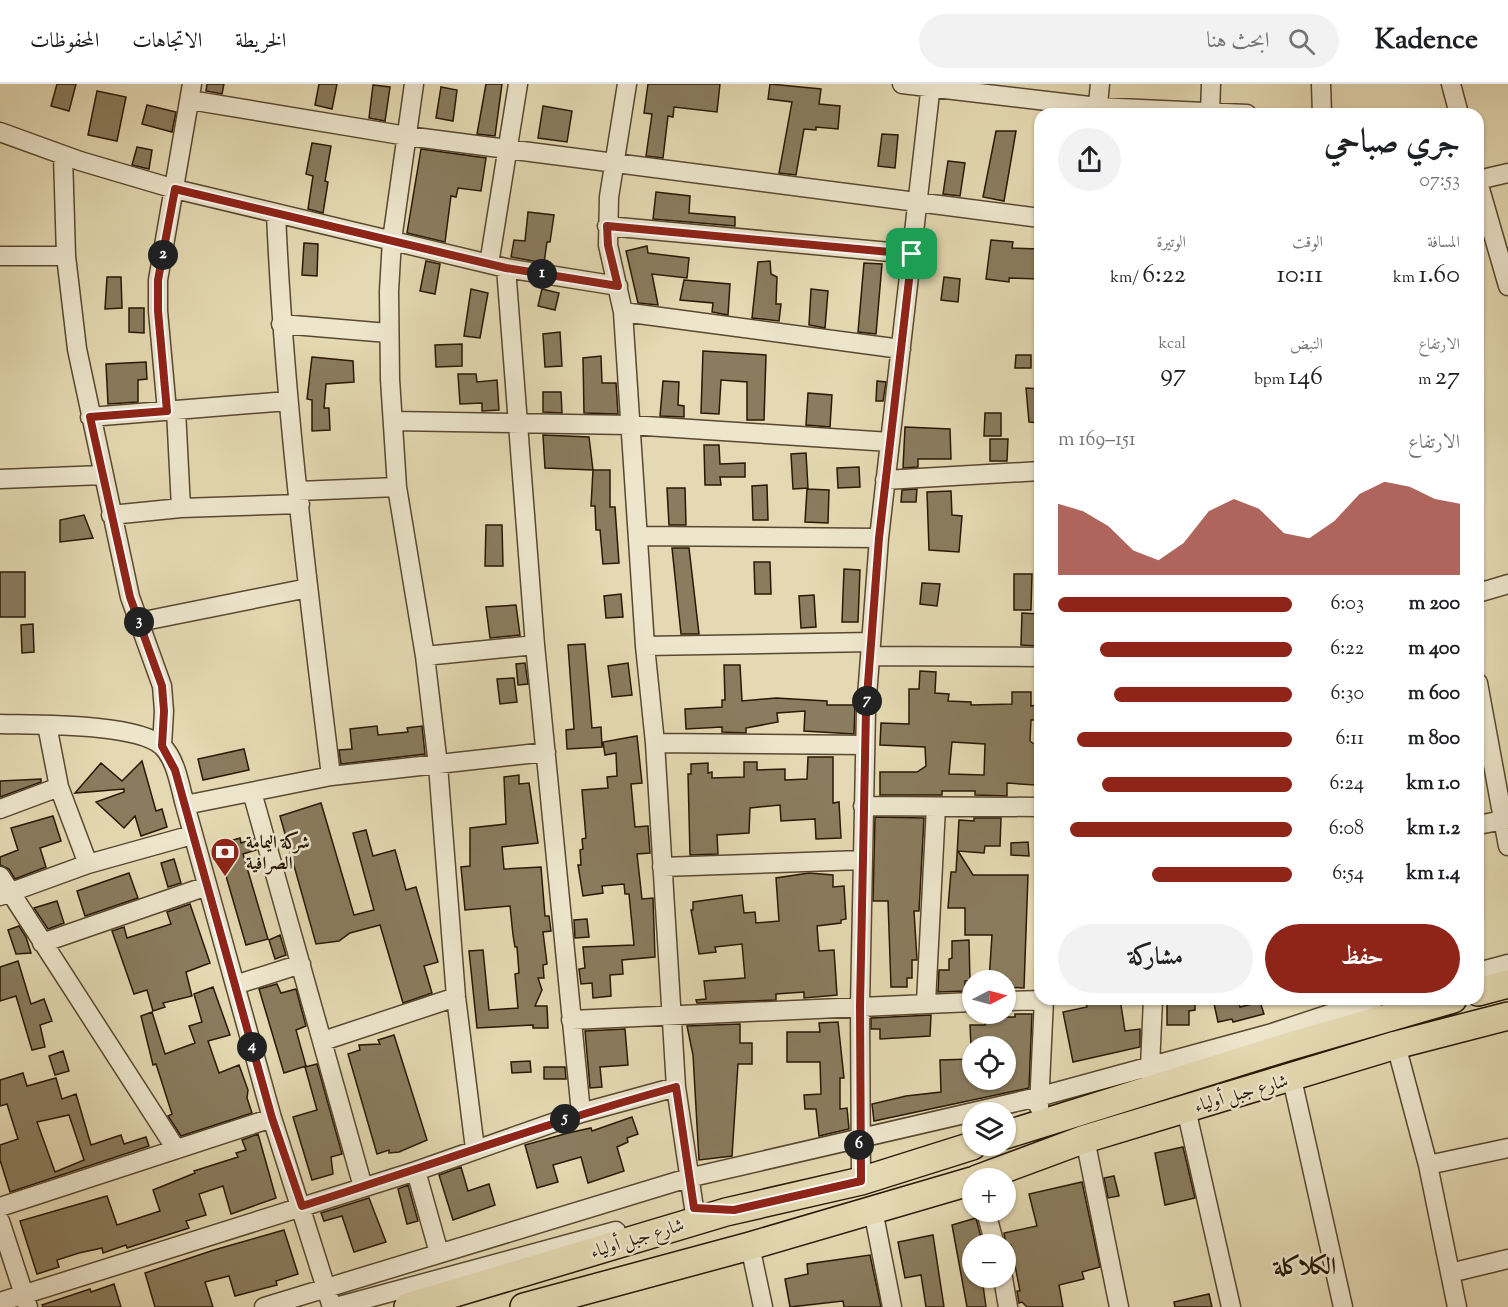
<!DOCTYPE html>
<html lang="ar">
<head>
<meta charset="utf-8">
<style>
  :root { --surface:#fff; --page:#f2f2f2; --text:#202124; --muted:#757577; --line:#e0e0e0; --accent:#8f2418 }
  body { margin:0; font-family:"Sorts Mill Goudy",Amiri,serif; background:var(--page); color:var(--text); direction:rtl; height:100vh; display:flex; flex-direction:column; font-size:22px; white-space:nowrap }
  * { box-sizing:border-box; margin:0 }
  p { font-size:20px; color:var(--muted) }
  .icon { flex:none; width:33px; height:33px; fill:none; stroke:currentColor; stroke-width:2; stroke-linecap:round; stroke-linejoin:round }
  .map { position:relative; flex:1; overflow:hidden; direction:ltr }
  .side { position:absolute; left:1034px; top:24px; width:450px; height:897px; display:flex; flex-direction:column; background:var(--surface); border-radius:18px; box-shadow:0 2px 4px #0004; direction:rtl }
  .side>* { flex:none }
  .needle { width:39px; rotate:84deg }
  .buttons { position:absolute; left:962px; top:886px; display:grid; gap:12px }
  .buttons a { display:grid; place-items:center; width:54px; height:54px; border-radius:50%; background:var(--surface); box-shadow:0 2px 4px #0004; font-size:30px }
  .pin { position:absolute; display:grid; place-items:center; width:51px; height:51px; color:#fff; margin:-26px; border-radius:12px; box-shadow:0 3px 9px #0006 }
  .km { position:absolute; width:30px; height:30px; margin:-15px; border-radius:50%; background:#222; color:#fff; font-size:16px; line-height:30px; text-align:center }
  .round { display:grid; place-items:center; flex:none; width:63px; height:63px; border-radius:32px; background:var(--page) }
  .summary { display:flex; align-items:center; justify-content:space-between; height:102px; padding:0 24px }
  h1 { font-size:33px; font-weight:600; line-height:45px }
  .figures { display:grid; grid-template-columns:repeat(3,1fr); gap:9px; height:102px; padding:6px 24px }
  .figures div { display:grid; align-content:center }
  .figures b { font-size:26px; font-weight:600 }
  .figures small { font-size:16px; font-weight:400 }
  .figures p { font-size:16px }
  .chart { height:168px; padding:12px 24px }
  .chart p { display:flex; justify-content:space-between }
  .chart svg { width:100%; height:108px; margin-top:6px; fill:var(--accent); opacity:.7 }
  .cta { display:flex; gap:12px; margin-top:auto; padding:12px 24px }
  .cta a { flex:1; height:69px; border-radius:36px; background:var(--accent); color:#fff; font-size:24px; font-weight:600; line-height:69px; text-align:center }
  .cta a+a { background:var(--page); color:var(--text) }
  ul { padding:0 24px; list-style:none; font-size:20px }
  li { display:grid; grid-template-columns:96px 72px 1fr; align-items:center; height:45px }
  li i { height:15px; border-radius:8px; background:var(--accent) }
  header { display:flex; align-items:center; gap:36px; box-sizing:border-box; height:84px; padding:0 30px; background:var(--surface); border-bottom:2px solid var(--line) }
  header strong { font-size:28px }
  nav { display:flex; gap:33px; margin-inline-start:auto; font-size:21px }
  .search { width:420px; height:54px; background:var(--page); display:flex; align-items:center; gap:15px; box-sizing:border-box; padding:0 21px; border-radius:33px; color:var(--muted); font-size:22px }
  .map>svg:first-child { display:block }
</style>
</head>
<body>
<header>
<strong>Kadence</strong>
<div class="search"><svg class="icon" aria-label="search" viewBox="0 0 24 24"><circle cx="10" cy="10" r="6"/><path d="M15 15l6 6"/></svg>ابحث هنا</div>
<nav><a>الخريطة</a><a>الاتجاهات</a><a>المحفوظات</a></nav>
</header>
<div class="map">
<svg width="1508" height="1223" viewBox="0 0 1508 1223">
  <rect width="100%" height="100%" fill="#e4d9b2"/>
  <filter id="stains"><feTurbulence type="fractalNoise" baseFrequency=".00333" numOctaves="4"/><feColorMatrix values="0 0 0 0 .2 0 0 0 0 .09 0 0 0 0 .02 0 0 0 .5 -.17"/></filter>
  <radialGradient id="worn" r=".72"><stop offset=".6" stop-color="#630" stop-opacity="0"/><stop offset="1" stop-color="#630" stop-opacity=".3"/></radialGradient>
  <path fill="#8a7c5e" stroke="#291804" stroke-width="1.5" fill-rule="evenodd" d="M57,0H76L69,27L51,22Z
    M207,0H224L222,10L206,7Z
    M319,0H337L332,25L315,21Z
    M486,0H502L495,52L477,50Z
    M648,0H720L717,28L674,23L673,33L668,32L663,74L646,72L652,30L644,29Z
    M770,0L821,5L819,20L840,22L838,45L816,43V46L804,45L796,91L779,89L792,18L768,15Z
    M373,1L390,3L385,37L369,34Z
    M441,3L457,6L453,37L436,34Z
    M97,7L126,13L117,57L88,51Z
    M147,21L176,28L172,48L142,40Z
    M543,22L572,27L567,58L538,54Z
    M996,47H1016L1004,117L983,113Z
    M882,50L898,51L895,84L878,82Z
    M312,59L331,62L325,97L328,98L323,129L308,125L313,92L306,90Z
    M137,63L152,66L149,85L132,81Z
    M421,65L486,74L481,107L458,104L456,113L451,112L445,158L407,149Z
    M948,77L965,79L960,112L943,110Z
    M656,108L690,112L689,129L735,133V142L653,135Z
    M528,128L554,131L550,158H547L544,179L511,173L514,156L525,157Z
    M991,156L1013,158L1012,164L1040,165V195L1009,194V198L986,195Z
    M304,159L318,160L317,192L302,191Z
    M647,162L648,169L689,174L687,194L652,190L658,221L638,219L626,167Z
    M426,177L440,180L435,210L420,207Z
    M770,177L771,190L777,193L776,220H781L779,237L752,234L758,178Z
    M864,179L882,180L876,250L858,248Z
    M107,193H121L122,224L105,225Z
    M944,193L960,195L958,218L941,216Z
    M684,196L730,200L728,231L712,228L713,219L680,216Z
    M471,205L488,209L480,254L464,252Z
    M542,205L559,209L555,226L538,222Z
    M811,205L828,207L825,244L809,241Z
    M129,224H144V249L129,248Z
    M560,248L562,282L545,283L543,250Z
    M462,260V282L436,283L435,261Z
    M703,267L766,271L764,336H747V298L721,296L719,330L701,329Z
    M1016,271H1031V284H1015Z
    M601,272L602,299H616L618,330L584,329L583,274Z
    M312,273L353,277L354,298L326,300L324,324H329L330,346L312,347V316L307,315Z
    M146,278L147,295L138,296V318L108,320L106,280Z
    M458,290H476L477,298L497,296L499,326L482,327V319L460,320Z
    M663,297L679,298L678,321L684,322V333L660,332Z
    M877,297L886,298L883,317H876Z
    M1026,304L1040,305V339L1029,338Z
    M543,308H561L562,329L543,328Z
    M808,309L832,311L830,343L806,341Z
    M985,329H1001V352H984Z
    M905,343L950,345L951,375H918V383L903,384Z
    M543,351L589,353L593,386H610V423H615L619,479L603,480L600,446H596L595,422H591L593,386L545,384Z
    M990,355H1008L1007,377H990Z
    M704,361H719L720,380L745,379V393H720L721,401H705Z
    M806,369L808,404L793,405L791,370Z
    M859,383L860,403L838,404L837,384Z
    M767,401L768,436H753L752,402Z
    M667,404H685L686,441H669Z
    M807,405L829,406L828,439L805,438Z
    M917,405L916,418H901L902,406Z
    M951,407L952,431L962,432L959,468L929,466L927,408Z
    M84,431L93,454L60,458V436Z
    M486,441H502L503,482H485Z
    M672,464H689L699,550H681Z
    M754,478H770L771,510H755Z
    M844,485L860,486L858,538H842Z
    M0,488H25V533H0Z
    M1014,490H1032L1031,526H1014Z
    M922,499L940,500L937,522L920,520Z
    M621,510L623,533L606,534L604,512Z
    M814,511L816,543L801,544L799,512Z
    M516,521L520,551L490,554L486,523Z
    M1022,529L1038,530L1036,562L1021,561Z
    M33,540L34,568L22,569L21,541Z
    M585,560L592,644L601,643L602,663L567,665L566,646L574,645L568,561Z
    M525,579L528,600L518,601L516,580Z
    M628,579L632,611L612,613L608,582Z
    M724,581H740L742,617L776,614L827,617V621H855L854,650L804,647L805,627L777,629L778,638L746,644V649L722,648V643L686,645L685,625L722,623V616H725Z
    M920,587L936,588L935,609L949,610L948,617L971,618V621L1012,620V608H1031V622L1037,621L1038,636H1031L1030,657L1038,663L1035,701L1007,699V712L975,711V707H942V711H880V688H917L926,682L925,663L880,661L881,639L909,640V605H919ZM952,658L985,660L984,691L949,690Z
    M514,594L517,618L500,620L497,595Z
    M377,642L378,651L408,648L407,644L422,642L425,670L341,680L339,666L352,665L350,645Z
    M637,652L642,699L631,700L635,743L648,742L650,769L637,770L642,815L653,814L655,873L622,876L623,890L610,891L611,912L593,914L592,899L581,900L579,885L585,884L583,863L634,861L629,810H625L624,800L602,802L603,809L583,812L578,781H581L580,766L583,765L582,755L586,754L582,706L608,704L607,693L617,692L616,669L605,671L603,658Z
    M244,665L249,686L203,696L198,675Z
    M808,673H833V719L839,718L841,754L816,755L815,735L781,737L780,721L750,724L749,749L717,751L718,770L690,771L688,690H691V680L708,679V689L712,688V694L744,693V678H757V686L785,685V696L807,695Z
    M142,677L156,727L162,725L167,743L141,752L135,732L124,744L96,718L124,708V705L75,709L101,679L122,697Z
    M519,691V700L529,699L538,759L502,763L504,785L541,783L545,832H549L551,847L543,848L547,880L543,881L544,894H538L542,906L535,922H547L548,944H533V941L477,944L469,867L483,866L489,926L518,924L515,890L519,889L517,863H515L513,851L510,822L465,826L461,783L470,782V744L506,740L504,693Z
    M41,695V698L0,713V697Z
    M321,719L354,831L374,826L353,749L366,746L373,772L395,766L406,806L416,803L438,878L424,882L432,909L403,919L380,841L350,849L339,857L316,860L280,732Z
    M53,732L61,757L40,764L46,783L15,795L9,785L0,781V773L18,766L11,744Z
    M875,733L924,734L919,827H914L917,876H912V894H907V903H891L888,817H873Z
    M974,734H1001L1000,762H985L984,769L958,767L973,791H1028L1024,904L1005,903V897H989L992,851H965V824H948L951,788H956L959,736L974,737Z
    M240,754L241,759L253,755L256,766L243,770L268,855L246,861L217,761Z
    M1028,758L1029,772L1011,771V759Z
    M174,775L181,799L168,803L161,779Z
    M129,789L138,814L85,832L77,807Z
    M809,789L833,791V803L844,802L846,835L841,836V839L817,842L819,867L834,866L837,911L804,914V908L776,910V916L697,919L696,916L706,915L704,897L745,894L742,860L715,863L716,868L699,870L691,826H693V818L742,811L744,829L755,828L756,839L779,837L776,794Z
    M57,817L64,839L48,845L34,824Z
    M190,820L210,879L186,888L192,912L163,919L165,923L153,927L147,906L134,910L112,847L124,843L127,854L171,840L167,828Z
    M587,835L589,853L575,854L574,836Z
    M19,842L26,853L31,869L16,870L8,846Z
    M280,851L286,871L275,875L269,856Z
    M969,856L970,897H965V907L938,908L939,886H949V875L952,874V857Z
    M18,877L31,920L44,915L52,937L40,941L45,963L32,966L16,912L0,917V883Z
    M277,900L281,909L296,905L306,942L296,946L306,982L284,989L259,905Z
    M213,903L230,951L208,957L219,989L239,981L248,1006L247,1014L252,1029L181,1052L168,1032L172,1030L156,980L153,981L141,932L152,928L165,970L195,959L189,942L202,938L194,910Z
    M1086,915H1120L1125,947L1140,945V963L1073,978L1063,928L1087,923Z
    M1167,915H1195V926L1189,927V941H1167Z
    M1213,915H1238L1240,923L1260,918L1264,930L1233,938L1232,935L1218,938Z
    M1015,930H1032L1029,1004L874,1037L872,1020L906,1012L941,1008L940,976L972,975V996H1005V963H971L970,941H985L986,933H1015Z
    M931,931L930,952L880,955V945H871V934Z
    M838,938L844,994H840V1025L847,1024L849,1045L819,1052L816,1025H805L804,1011L821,1010L820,978H787V948H820L819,939Z
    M740,940V959H752V980H738L732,1072L699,1076L693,971L687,942Z
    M625,945L628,981L600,983L602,1003L590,1004L585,947Z
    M394,951L427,1056L399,1068L389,1069V1066L377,1070L348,970L360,966L359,961L380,960L378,956Z
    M63,967L69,987L55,991L49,972Z
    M530,977L531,988L512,989L511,978Z
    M317,980L342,1070L331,1073L333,1090L312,1096L293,1033L317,1026L305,983Z
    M544,983H565L566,995H544Z
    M23,989L27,1002L56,994L62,1015L76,1010L91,1061L121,1051L124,1060L146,1053L149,1062L10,1108L0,1076V1061L18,1055L7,1020L0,1022V996ZM69,1031L84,1076L55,1088L37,1038Z
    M632,1033L638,1050L627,1054L628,1058L617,1063L624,1087L588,1099L581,1073L553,1081L558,1098L537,1104L525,1061L568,1049L591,1044L592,1047Z
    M258,1050L276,1114L231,1130L223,1102L199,1110L206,1131L186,1137L189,1144L127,1164L126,1161L103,1169L102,1164L79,1169L57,1176L59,1183L37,1190L20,1137L107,1112L117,1141L160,1127L153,1106L195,1089L194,1087L238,1073L236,1069L246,1066L242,1056Z
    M1183,1063L1195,1114L1165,1121L1155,1069Z
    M461,1083L468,1107L489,1100L495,1121L453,1136L439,1091Z
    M1114,1092L1119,1112L1108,1114L1104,1094Z
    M1082,1098L1100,1183L1082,1188L1084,1195L1059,1201L1063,1223H1027L1022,1218L1019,1219L1017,1207H1020L1011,1161H1006L1004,1149L1037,1142L1029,1110Z
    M408,1101L418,1137L407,1140L398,1105Z
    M369,1114L386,1158L354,1168L342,1132L324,1137L321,1129Z
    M976,1134L983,1161H972V1194H982L986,1223H967L952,1141Z
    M284,1146L298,1190L276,1197L277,1201L235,1212L229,1192L205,1198L213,1223H155L145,1189L214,1166Z
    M933,1151L944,1223H926L921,1191L905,1194L898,1158Z
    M870,1171L881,1223H844L843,1217L790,1223L785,1195L808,1190L807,1180Z
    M114,1200L121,1223H43L42,1221L90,1205L91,1208Z
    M1209,1210L1212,1223H1175L1174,1218Z"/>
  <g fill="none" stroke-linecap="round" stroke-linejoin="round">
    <g stroke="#584830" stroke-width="21">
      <path id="street" d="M414,0L392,156L389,207L390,295L397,403L425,572L438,681L456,913L475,1065
        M627,0L609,113L608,161L623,228L645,562L655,659L676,1003L694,1124
        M902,0L1098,23L1247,30
        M1321,0L1322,30
        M1451,0L1459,30
        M190,16L407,52L1040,134
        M1097,30L1100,0
        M1210,30L1211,0
        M0,48L80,77L175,105L506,184L618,202
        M63,71L66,172L77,265L130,513L162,602L164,627L162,662
        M1478,96L1508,89
        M1478,98L1508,202
        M276,129C284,318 308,505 331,692
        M607,142L912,170
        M0,172H66
        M489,180L518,0
        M506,184L535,561L581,1029
        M623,228L901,265
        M281,240L388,249
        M176,326L181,424
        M167,327L158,227V196L192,0
        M90,333L288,317
        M394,337L630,341L890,358
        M0,395L103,391
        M885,396L1040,387
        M298,407L397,403
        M111,431L181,424L300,420
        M640,452L879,454
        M1478,509L1508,500
        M139,538L308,504
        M645,562L871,558
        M425,572L535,561
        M870,572L1040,573
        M1478,599L1508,762
        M0,640C36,641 136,639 162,662C176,675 180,703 185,721L272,1034L332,1223
        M47,641L59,703L88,780
        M655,659L865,661
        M252,708L363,1103
        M185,721L331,692L546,668
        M863,722L1040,723
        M0,725L59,703
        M1478,741L1508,735
        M662,783L862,776
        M0,792L176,1065
        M0,812L88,780L192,751
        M42,859L207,802
        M1478,888L1508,880
        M235,901L301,880
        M1005,917L1044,916
        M926,918L936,723
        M571,936L972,918
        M323,957L456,913
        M1396,961L1428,1081L1457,1223
        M1152,993L1150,983L1153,915
        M1292,995L1343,1223
        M1039,1023L1044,915
        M1186,1025L1231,1223
        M1085,1055L1119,1223
        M1428,1081L1508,1064
        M416,1087L439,1169
        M861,1097L860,922L866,626L879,454L931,0
        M0,1123L272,1034
        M873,1126L892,1223
        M986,1128L995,1161
        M0,1137L28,1223
        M750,1162L763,1223
        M1450,1189L1508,1175
        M1003,1194L1008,1223
        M0,1218L416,1087L581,1029L676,1003
        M264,1223L688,1094L1038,1013L1269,950L1375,915
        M336,1223L616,1147"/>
    </g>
    <g stroke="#291804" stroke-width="30">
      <path id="primary" d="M1478,908L1508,900
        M1005,1051L1287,963L1453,915
        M977,1095L1085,1055L1396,961L1508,932
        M408,1223L726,1128L861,1097L972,1062
        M524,1223L750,1162L972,1097"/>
    </g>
    <use href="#street" stroke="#ede6cd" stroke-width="18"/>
    <use href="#primary" stroke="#e4d9b2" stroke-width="27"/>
  </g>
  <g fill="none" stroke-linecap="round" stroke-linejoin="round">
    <g stroke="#fff" stroke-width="12">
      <path id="route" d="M175,105L506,184L618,202L608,161L607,142L912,170L879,454L866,626L860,922L861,1097L734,1126L694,1124L676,1003C549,1038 426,1083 302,1122L272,1034L175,686L162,662L164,627L162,602L130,513L90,333L167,327L158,227V196Z"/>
    </g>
    <use href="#route" stroke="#8f2418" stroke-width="8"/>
  </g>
  <defs>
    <g id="bank-pin" transform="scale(1.5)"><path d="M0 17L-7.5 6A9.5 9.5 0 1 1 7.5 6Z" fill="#8f2418" stroke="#ede6cd"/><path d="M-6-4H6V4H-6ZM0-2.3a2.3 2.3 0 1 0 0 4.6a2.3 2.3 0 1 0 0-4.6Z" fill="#fff"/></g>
  </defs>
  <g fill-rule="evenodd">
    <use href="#bank-pin" x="225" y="768"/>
  </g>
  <g text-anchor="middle" stroke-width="5" stroke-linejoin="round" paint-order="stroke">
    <g font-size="18" font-weight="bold" fill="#291804" stroke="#ede6cd" text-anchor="start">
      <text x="246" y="764">شركة اليمامة<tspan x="246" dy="21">الصرافية</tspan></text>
    </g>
    <g font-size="18" fill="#291804" stroke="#ede6cd">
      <text transform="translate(1241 1009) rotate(-16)" y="6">شارع جبل أولياء</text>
      <text transform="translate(637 1154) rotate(-17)" y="6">شارع جبل أولياء</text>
    </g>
    <g font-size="24" font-weight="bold" fill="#291804" stroke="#ede6cd">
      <text x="1305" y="1190">الكلاكلة</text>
    </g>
  </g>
  <rect width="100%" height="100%" filter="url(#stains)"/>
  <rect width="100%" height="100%" fill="url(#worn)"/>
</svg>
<div class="buttons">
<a><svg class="needle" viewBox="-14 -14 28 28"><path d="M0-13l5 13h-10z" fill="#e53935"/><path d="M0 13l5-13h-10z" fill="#757577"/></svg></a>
<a><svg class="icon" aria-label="locate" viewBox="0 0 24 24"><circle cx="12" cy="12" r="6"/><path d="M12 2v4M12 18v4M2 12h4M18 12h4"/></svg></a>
<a><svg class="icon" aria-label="layers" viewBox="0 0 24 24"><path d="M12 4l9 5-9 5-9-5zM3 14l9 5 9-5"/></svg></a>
<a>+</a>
<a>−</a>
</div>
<div class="pin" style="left:912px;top:170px;background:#1e9e55"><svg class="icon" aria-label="arrive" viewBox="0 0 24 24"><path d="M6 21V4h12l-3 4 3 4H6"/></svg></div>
<b class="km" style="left:542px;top:190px">1</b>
<b class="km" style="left:163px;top:171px">2</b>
<b class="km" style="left:139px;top:538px">3</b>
<b class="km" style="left:252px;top:963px">4</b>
<b class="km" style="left:565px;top:1035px">5</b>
<b class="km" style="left:859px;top:1061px">6</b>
<b class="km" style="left:867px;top:617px">7</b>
<section class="side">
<div class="summary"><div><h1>جري صباحي</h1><p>07:53</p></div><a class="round"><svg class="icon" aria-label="share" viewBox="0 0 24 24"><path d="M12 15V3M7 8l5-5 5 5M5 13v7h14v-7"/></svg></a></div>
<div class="figures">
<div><p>المسافة</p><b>1.60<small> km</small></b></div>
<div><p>الوقت</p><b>10:11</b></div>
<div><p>الوتيرة</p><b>6:22<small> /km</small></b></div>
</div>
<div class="figures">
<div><p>الارتفاع</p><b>27<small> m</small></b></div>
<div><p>النبض</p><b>146<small> bpm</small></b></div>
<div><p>kcal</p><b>97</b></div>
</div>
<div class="chart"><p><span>الارتفاع</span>151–169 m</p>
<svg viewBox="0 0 160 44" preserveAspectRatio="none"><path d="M0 44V15L10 18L20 24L30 34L40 38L50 31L60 18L70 13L80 17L90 27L100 29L110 22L120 11L130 6L140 8L150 13L160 15V44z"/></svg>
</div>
<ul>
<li><b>200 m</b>6:03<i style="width:100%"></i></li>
<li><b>400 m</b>6:22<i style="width:82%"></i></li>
<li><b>600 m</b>6:30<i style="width:76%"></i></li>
<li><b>800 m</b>6:11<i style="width:92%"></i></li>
<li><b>1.0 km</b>6:24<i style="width:81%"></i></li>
<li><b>1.2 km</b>6:08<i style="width:95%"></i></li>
<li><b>1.4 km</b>6:54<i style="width:60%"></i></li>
</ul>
<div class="cta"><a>حفظ</a><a>مشاركة</a></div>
</section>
</div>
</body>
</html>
